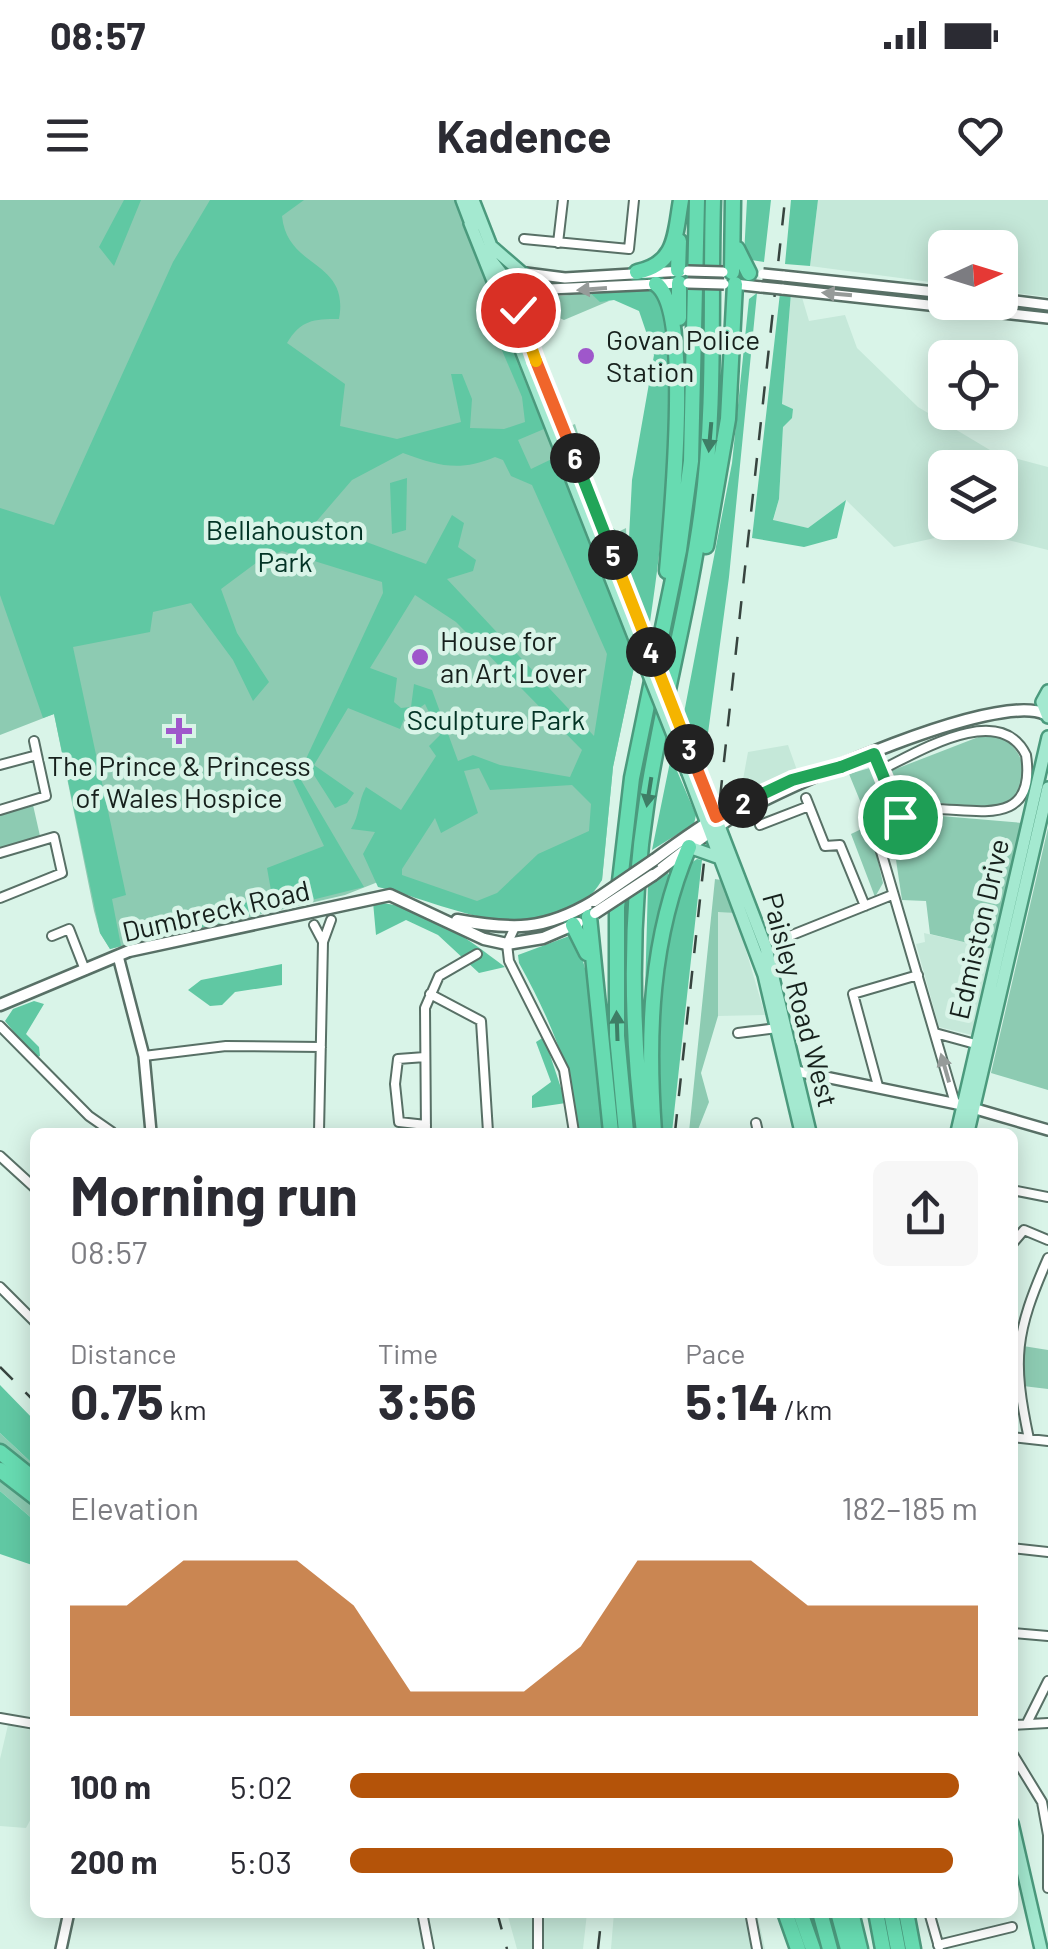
<!DOCTYPE html>
<html lang="en">
<head>
<meta charset="utf-8">
<style>
  :root { --surface:#fff; --page:#f7f7f7; --text:#2b2b33; --muted:#7c7c81; --accent:#b45309 }
  body { margin:0; font-family:Barlow,sans-serif; background:var(--page); color:var(--text); height:100vh; display:flex; flex-direction:column; font-size:38px; white-space:nowrap }
  * { box-sizing:border-box; margin:0 }
  p { font-size:32px; color:var(--muted) }
  .icon { flex:none; width:55px; height:55px; fill:none; stroke:currentColor; stroke-width:2; stroke-linecap:round; stroke-linejoin:round }
  .map { position:relative; flex:1; overflow:hidden }
  .side { position:absolute; left:30px; top:928px; width:988px; height:790px; display:flex; flex-direction:column; background:var(--surface); border-radius:15px; box-shadow:0 5px 25px #0003 }
  .side>* { flex:none }
  .needle { width:65px; rotate:86deg }
  .controls { position:absolute; left:928px; top:30px; display:grid; gap:20px }
  .controls a { display:grid; place-items:center; width:90px; height:90px; border-radius:15px; background:var(--surface); box-shadow:0 5px 25px #0003; font-size:50px }
  .pin { position:absolute; display:grid; place-items:center; width:85px; height:85px; color:#fff; margin:-42px; border:5px solid #fff; border-radius:50%; box-shadow:0 2px 10px #0007 }
  .km { position:absolute; width:50px; height:50px; margin:-25px; border-radius:50%; background:#222; color:#fff; font-size:28px; line-height:50px; text-align:center }
  .round { display:grid; place-items:center; flex:none; width:105px; height:105px; border-radius:15px; background:var(--page) }
  .summary { display:flex; align-items:center; justify-content:space-between; height:170px; padding:0 40px }
  h1 { font-size:55px; font-weight:700; line-height:75px }
  .stats { display:grid; grid-template-columns:repeat(3,1fr); gap:15px; height:170px; padding:10px 40px }
  .stats div { display:grid; align-content:center }
  .stats b { font-size:50px; font-weight:700 }
  .stats small { font-size:28px; font-weight:400 }
  .stats p { font-size:28px }
  .chart { height:280px; padding:20px 40px }
  .chart p { display:flex; justify-content:space-between }
  .chart svg { width:100%; height:180px; margin-top:10px; fill:var(--accent); opacity:.7 }
  ul { padding:0 40px; list-style:none; font-size:32px }
  li { display:grid; grid-template-columns:160px 120px 1fr; align-items:center; height:75px }
  li i { height:25px; border-radius:12px; background:var(--accent) }
  .status { display:flex; justify-content:space-between; align-items:center; height:70px; padding:0 50px; background:var(--surface); direction:ltr }
  .status svg { height:28px; fill:currentColor }
  header { display:flex; justify-content:space-between; align-items:center; height:130px; padding:0 40px; background:var(--surface); font-size:45px; font-weight:700 }
  .map>svg:first-child { display:block }
</style>
</head>
<body>
<div class="status"><b>08:57</b><svg viewBox="0 0 49 12"><path d="M0 12V9h3v3zM5 12V6h3v6zM10 12V3h3v9zM15 12V0h3v12zM26 1h20v11H26zM47 4h2v5h-2z"/></svg></div>
<header><svg class="icon" aria-label="menu" viewBox="0 0 24 24"><path d="M4 6h16M4 12h16M4 18h16"/></svg>Kadence<svg class="icon" aria-label="heart" viewBox="0 0 24 24"><path d="M12 20l-8-8c-3-5 5-10 8-4 3-6 11-1 8 4z"/></svg></header>
<div class="map">
<svg width="1048" height="1749" viewBox="0 0 1048 1749">
  <rect width="100%" height="100%" fill="#d9f4e8"/>
  <path fill="#c5e8d9" fill-rule="evenodd" d="M818,0H1048V97L1000,91V48H945V84L810,66Z
    M791,93L801,94L809,121L845,115L857,148L918,207L995,253L1048,267V350L988,335L953,334L894,347L846,300L808,328L773,321L779,299L783,226L792,209L782,205ZM945,268H1000V322H945Z
    M788,545L798,573L740,596L748,552Z
    M718,711L735,713L765,815L718,816Z
    M924,733L993,749L972,835L939,827L916,744L925,742Z
    M8,1525L35,1531V1611L26,1628L0,1626V1559Z
    M614,1712L757,1713L765,1749H611Z
    M507,1713H587L583,1749H517Z"/>
  <path fill="#8dcbb2" d="M0,0H454L636,458L613,567L602,680L580,703L513,721L383,680L345,695L110,749L100,733L94,711L54,514L0,535Z
    M590,93L600,101H609L564,120L545,112L540,98Z
    M575,224L588,265H594L589,268L612,327L618,332L626,328L628,373L570,226Z
    M998,534C1011,543 1023,554 1023,572C1022,626 966,602 933,603C922,604 913,609 902,607L888,572L981,536Z
    M873,567L890,614L870,626L883,683L875,697L851,634L870,625L849,574Z
    M33,605L40,636L0,648V615Z
    M929,615L1023,623L993,749L930,734L926,701L902,700L896,660L890,658L881,633Z
    M1048,628V890L991,873Z
    M715,679L721,680L735,713L718,712V816L701,873L709,902L697,932H689Z
    M1023,1146L1048,1150V1189L1023,1186Z
    M0,1233L35,1266V1321L0,1291Z"/>
  <path fill="#60c8a3" fill-rule="evenodd" d="M124,0H141L114,66L99,47Z
    M210,0H304L282,16C287,70 350,59 339,119C313,119 301,120 287,143L345,184L340,226L397,239L461,222L451,174H462L472,199L470,228L504,229L525,222L522,197L495,134L505,132L544,229L518,240L531,269L556,257L636,458L613,567L602,680C552,762 444,702 378,687L363,654L375,632L351,629C360,615 358,601 366,587L401,610L436,556L429,546L440,535L425,504L404,519L400,529L348,508L314,565L354,593L347,603L335,608L305,561L383,393L382,382L282,351L260,360L221,389L237,433L269,482L253,501L233,460L191,403L153,412L150,432L73,447L126,695L112,699L121,746L110,749L100,733L54,514L43,518L0,395V308L54,325L173,62ZM403,253C439,266 459,272 495,257L503,260L511,276L532,285L607,454L594,536L447,379L473,371L476,360L458,347L464,323L452,315L426,364L315,323L352,280ZM415,395L456,422L582,550L570,577L500,565L473,555L458,561L432,490L414,484L411,507L401,508L394,502L397,478L370,468ZM479,568L490,590L572,585L591,604L589,631L538,654L497,693L477,701L402,675V669L435,618L441,633L478,613L464,571Z
    M747,0H771L764,62L745,59L744,55Z
    M791,0H818L810,66L785,64Z
    M648,89L660,96C681,187 663,335 649,429L627,376L632,280L654,155L639,111L614,100L600,102L590,93Z
    M757,93L729,377L704,563L684,513L732,263L749,99Z
    M780,93H791L782,204L793,209L792,218L783,227L779,299L773,320L808,328L846,300L837,338L804,347L752,338Z
    M407,278L406,330L392,334L390,283Z
    M671,557L696,615L694,624L652,650Z
    M283,560L291,563L364,687L171,735L168,722L272,696L267,668L324,646Z
    M697,659L702,660L672,932H662C653,841 663,755 685,667Z
    M667,671L671,681L650,794H645L648,684Z
    M373,702C424,705 465,737 505,767L479,773L438,735L406,720L376,735Z
    M572,735C598,776 595,880 605,932H579C571,868 550,819 519,763L518,755Z
    M282,764V785L235,792L222,805L210,806L188,790L201,780Z
    M34,801L44,804L26,834L39,847L40,856L35,858L5,821L13,809Z
    M544,837L566,903L532,908V896L551,882L536,842Z
    M0,1185L35,1221V1266L0,1233Z
    M0,1291L35,1321V1366L0,1354Z"/>
  <g fill="none" stroke-linecap="round" stroke-linejoin="round">
    <g stroke="#587066" stroke-width="12">
      <path id="minor" d="M524,39L629,49L634,0
        M558,43L563,0
        M874,554L900,617
        M0,565L37,555L34,541
        M881,570C918,552 1000,501 1026,555C1037,628 977,609 933,609C915,609 889,620 875,631L955,903
        M806,598L825,646L840,645L865,706
        M0,610L46,596L37,555
        M760,625L809,606
        M0,653L54,637L62,673L0,698
        M314,725L323,742L331,720
        M514,729L507,744L509,761L564,870L574,932
        M52,736L69,729L85,770
        M782,739L892,695
        M430,794L481,821L488,932
        M0,826L89,916L112,932
        M738,833L777,828
        M935,833L979,845
        M144,856L226,846L321,847
        M425,857L398,859L395,884L399,922L426,925
        M878,886L853,794L918,775
        M756,923L758,932
        M319,932L323,742
        M426,932L425,808L439,776L477,754
        M0,956L35,988
        M1012,990L1048,997
        M1012,1044L1024,1030L1048,1040
        M0,1087L35,1122
        M1012,1237L1048,1241
        M1029,1239C1012,1159 1015,1133 1048,1058
        M1012,1348L1048,1352
        M1012,1433L1048,1436
        M0,1518L35,1524
        M1027,1523L1048,1481
        M1012,1525L1048,1523
        M1012,1553L1042,1602L1048,1635
        M1048,1636V1688
        M422,1712L429,1749
        M538,1712V1749
        M750,1712L757,1749
        M929,1712L939,1747
        M938,1745L1012,1727"/>
    </g>
    <g stroke="#587066" stroke-width="14">
      <path id="tertiary" d="M526,73L565,78L683,71
        M783,76L945,93
        M734,84L761,87
        M782,89L1048,118
        M528,90L680,83
        M1000,99L1048,105
        M118,756L144,856L151,932
        M796,871L962,905L1048,930
        M61,1749L69,1712"/>
    </g>
    <g stroke="#587066" stroke-width="15">
      <path id="secondary" d="M654,660C704,623 759,585 821,572
        M653,675C681,654 710,629 741,612C792,584 996,491 1045,514
        M457,720C513,730 544,731 594,701
        M0,805L129,751L390,695L484,739L507,744L543,738L578,723"/>
    </g>
    <g stroke="#4b9a7d" stroke-width="16">
      <path id="primary" d="M462,0L473,29
        M473,0L491,46L521,72
        M470,23L507,116
        M483,50L509,83
        M510,86L524,92L530,79L521,72L510,78L508,117L636,442
        M524,92L519,119L637,415
        M1048,491L1042,502L1048,517
        M697,569L766,748L810,932
        M688,573L764,775L801,932
        M689,647L720,658
        M957,932L1048,537
        M968,932L1048,588
        M1012,1623L1041,1749"/>
    </g>
    <g stroke="#4b9a7d" stroke-width="19">
      <path id="motorway" d="M737,49L749,73
        M678,70L679,41
        M637,72C677,64 675,34 681,0
        M732,72L733,0
        M656,84C693,110 671,322 667,371
        M679,118V83
        M706,346L728,219L735,84
        M589,717L611,932
        M573,725L587,753
        M626,932L617,836V707L632,578L679,350L691,261L697,0
        M644,932C630,822 630,710 647,600C662,503 689,408 702,310C716,206 710,104 713,0
        M654,932C647,835 650,738 689,647
        M0,1252L35,1280
        M0,1270L35,1297
        M785,1712L798,1749
        M800,1712L813,1749
        M820,1712L830,1749
        M838,1712L848,1749
        M851,1712L860,1749
        M876,1712L883,1749
        M891,1712L898,1749
        M906,1712L913,1749"/>
    </g>
    <use href="#minor" stroke="#fff" stroke-width="8"/>
    <use href="#tertiary" stroke="#fff" stroke-width="9"/>
    <use href="#secondary" stroke="#fff" stroke-width="10"/>
    <use href="#primary" stroke="#a4e9d0" stroke-width="11"/>
    <use href="#motorway" stroke="#67dbb1" stroke-width="14"/>
    <path stroke="#37443f" stroke-width="2.5" stroke-dasharray="18 18" stroke-linecap="butt" d="M720,598L785,0
      M675,932L704,662
      M0,1167L35,1202
      M497,1712L507,1749
      M598,1749L602,1712"/>
    <g stroke="#587066" stroke-width="14" stroke-linecap="butt">
      <path id="tertiary-bridge" d="M688,71L723,72
        M763,74L783,76
        M688,83L724,84
        M761,87L782,89"/>
    </g>
    <g stroke="#587066" stroke-width="15" stroke-linecap="butt">
      <path id="secondary-bridge" d="M594,701L654,660
        M595,713L653,675"/>
    </g>
    <g stroke="#4b9a7d" stroke-width="16" stroke-linecap="butt">
      <path id="primary-bridge" d="M637,415L697,569
        M636,442L688,573"/>
    </g>
    <use href="#tertiary-bridge" stroke="#fff" stroke-width="9"/>
    <use href="#secondary-bridge" stroke="#fff" stroke-width="10"/>
    <use href="#primary-bridge" stroke="#a4e9d0" stroke-width="11"/>
  </g>
  <defs><path id="oneway-solid" d="M-6-.8H1V-3.2L6.5 0L1 3.2V.8H-6Z" transform="scale(2.5)"/></defs>
  <g fill="#969b99">
    <use href="#oneway-solid" transform="translate(592 89) rotate(176)"/>
    <use href="#oneway-solid" transform="translate(837 94) rotate(-175)"/>
    <use href="#oneway-solid" transform="translate(945 868) rotate(-106)"/>
  </g>
  <g fill="#3e7e66">
    <use href="#oneway-solid" transform="translate(710 237) rotate(95)"/>
    <use href="#oneway-solid" transform="translate(649 592) rotate(99)"/>
    <use href="#oneway-solid" transform="translate(617 826) rotate(-92)"/>
  </g>
  <g fill="none" stroke-linecap="round" stroke-linejoin="round">
    <g stroke="#fff" stroke-width="20">
      <path id="split-1" d="M841,567L874,554L900,617"/>
    </g>
    <g stroke="#fff" stroke-width="20">
      <path id="split-2" d="M743,603L792,580L841,567"/>
    </g>
    <g stroke="#fff" stroke-width="20">
      <path id="split-3" d="M689,549L716,617L743,603"/>
    </g>
    <g stroke="#fff" stroke-width="20">
      <path id="split-4" d="M651,452L689,549"/>
    </g>
    <g stroke="#fff" stroke-width="20">
      <path id="split-5" d="M613,355L651,452"/>
    </g>
    <g stroke="#fff" stroke-width="20">
      <path id="split-6" d="M575,258L613,355"/>
    </g>
    <g stroke="#fff" stroke-width="20">
      <path id="split-7" d="M536,161L575,258"/>
    </g>
    <g stroke="#fff" stroke-width="20">
      <path id="split-8" d="M518,110L536,161"/>
    </g>
    <use href="#split-1" stroke="#22a559" stroke-width="12"/>
    <use href="#split-2" stroke="#22a559" stroke-width="12"/>
    <use href="#split-3" stroke="#f0652b" stroke-width="12"/>
    <use href="#split-4" stroke="#f5b400" stroke-width="12"/>
    <use href="#split-5" stroke="#f5b400" stroke-width="12"/>
    <use href="#split-6" stroke="#22a559" stroke-width="12"/>
    <use href="#split-7" stroke="#f0652b" stroke-width="12"/>
    <use href="#split-8" stroke="#f5b400" stroke-width="12"/>
  </g>
  <g fill="#9f57cb" stroke="#d9f4e8" stroke-width="4">
    <circle cx="586" cy="156" r="10"/>
    <circle cx="420" cy="457" r="10"/>
    <path d="M174 516h10v10h10v10h-10v10h-10v-10h-10v-10h10z"/>
  </g>
  <g text-anchor="middle" stroke-width="9" stroke-linejoin="round" paint-order="stroke">
    <g font-size="28" fill="#16201c" stroke="#d9f4e8" text-anchor="start">
      <text x="606" y="150">Govan Police<tspan x="606" dy="32">Station</tspan></text>
      <text x="440" y="451">House for<tspan x="440" dy="32">an Art Lover</tspan></text>
      <text x="179" y="576" text-anchor="middle">The Prince &amp; Princess<tspan x="179" dy="32">of Wales Hospice</tspan></text>
    </g>
    <g font-size="28" fill="#023325" stroke="#d9f4e8">
      <text x="285" y="340">Bellahouston<tspan x="285" dy="32">Park</tspan></text>
      <text x="496" y="530">Sculpture Park</text>
    </g>
    <g font-size="28" fill="#16201c" stroke="#d9f4e8">
      <text transform="translate(216 711) rotate(-13)" y="10">Dumbreck Road</text>
      <text transform="translate(979 729) rotate(-77)" y="10">Edmiston Drive</text>
      <text transform="translate(800 800) rotate(75)" y="10">Paisley Road West</text>
    </g>
  </g>
</svg>
<div class="controls">
<a><svg class="needle" viewBox="-14 -14 28 28"><path d="M0-13l5 13h-10z" fill="#e53935"/><path d="M0 13l5-13h-10z" fill="#7c7c81"/></svg></a>
<a><svg class="icon" aria-label="locate" viewBox="0 0 24 24"><circle cx="12" cy="12" r="6"/><path d="M12 2v4M12 18v4M2 12h4M18 12h4"/></svg></a>
<a><svg class="icon" aria-label="layers" viewBox="0 0 24 24"><path d="M12 4l9 5-9 5-9-5zM3 14l9 5 9-5"/></svg></a>
</div>
<div class="pin" style="left:900px;top:617px;background:#1e9e55"><svg class="icon" aria-label="arrive" viewBox="0 0 24 24"><path d="M6 21V4h12l-3 4 3 4H6"/></svg></div>
<div class="pin" style="left:518px;top:110px;background:#d93025"><svg class="icon" aria-label="check" viewBox="0 0 24 24"><path d="M5 12l5 5 9-10"/></svg></div>
<b class="km" style="left:743px;top:603px">2</b>
<b class="km" style="left:689px;top:549px">3</b>
<b class="km" style="left:651px;top:452px">4</b>
<b class="km" style="left:613px;top:355px">5</b>
<b class="km" style="left:575px;top:258px">6</b>
<section class="side">
<div class="summary"><div><h1>Morning run</h1><p>08:57</p></div><a class="round"><svg class="icon" aria-label="share" viewBox="0 0 24 24"><path d="M12 15V3M7 8l5-5 5 5M5 13v7h14v-7"/></svg></a></div>
<div class="stats">
<div><p>Distance</p><b>0.75<small> km</small></b></div>
<div><p>Time</p><b>3:56</b></div>
<div><p>Pace</p><b>5:14<small> /km</small></b></div>
</div>
<div class="chart"><p><span>Elevation</span>182–185 m</p>
<svg viewBox="0 0 160 44" preserveAspectRatio="none"><path d="M0 44V17L10 17L20 6L30 6L40 6L50 17L60 38L70 38L80 38L90 27L100 6L110 6L120 6L130 17L140 17L150 17L160 17V44z"/></svg>
</div>
<ul>
<li><b>100 m</b>5:02<i style="width:97%"></i></li>
<li><b>200 m</b>5:03<i style="width:96%"></i></li>
</ul>
</section>
</div>
</body>
</html>
